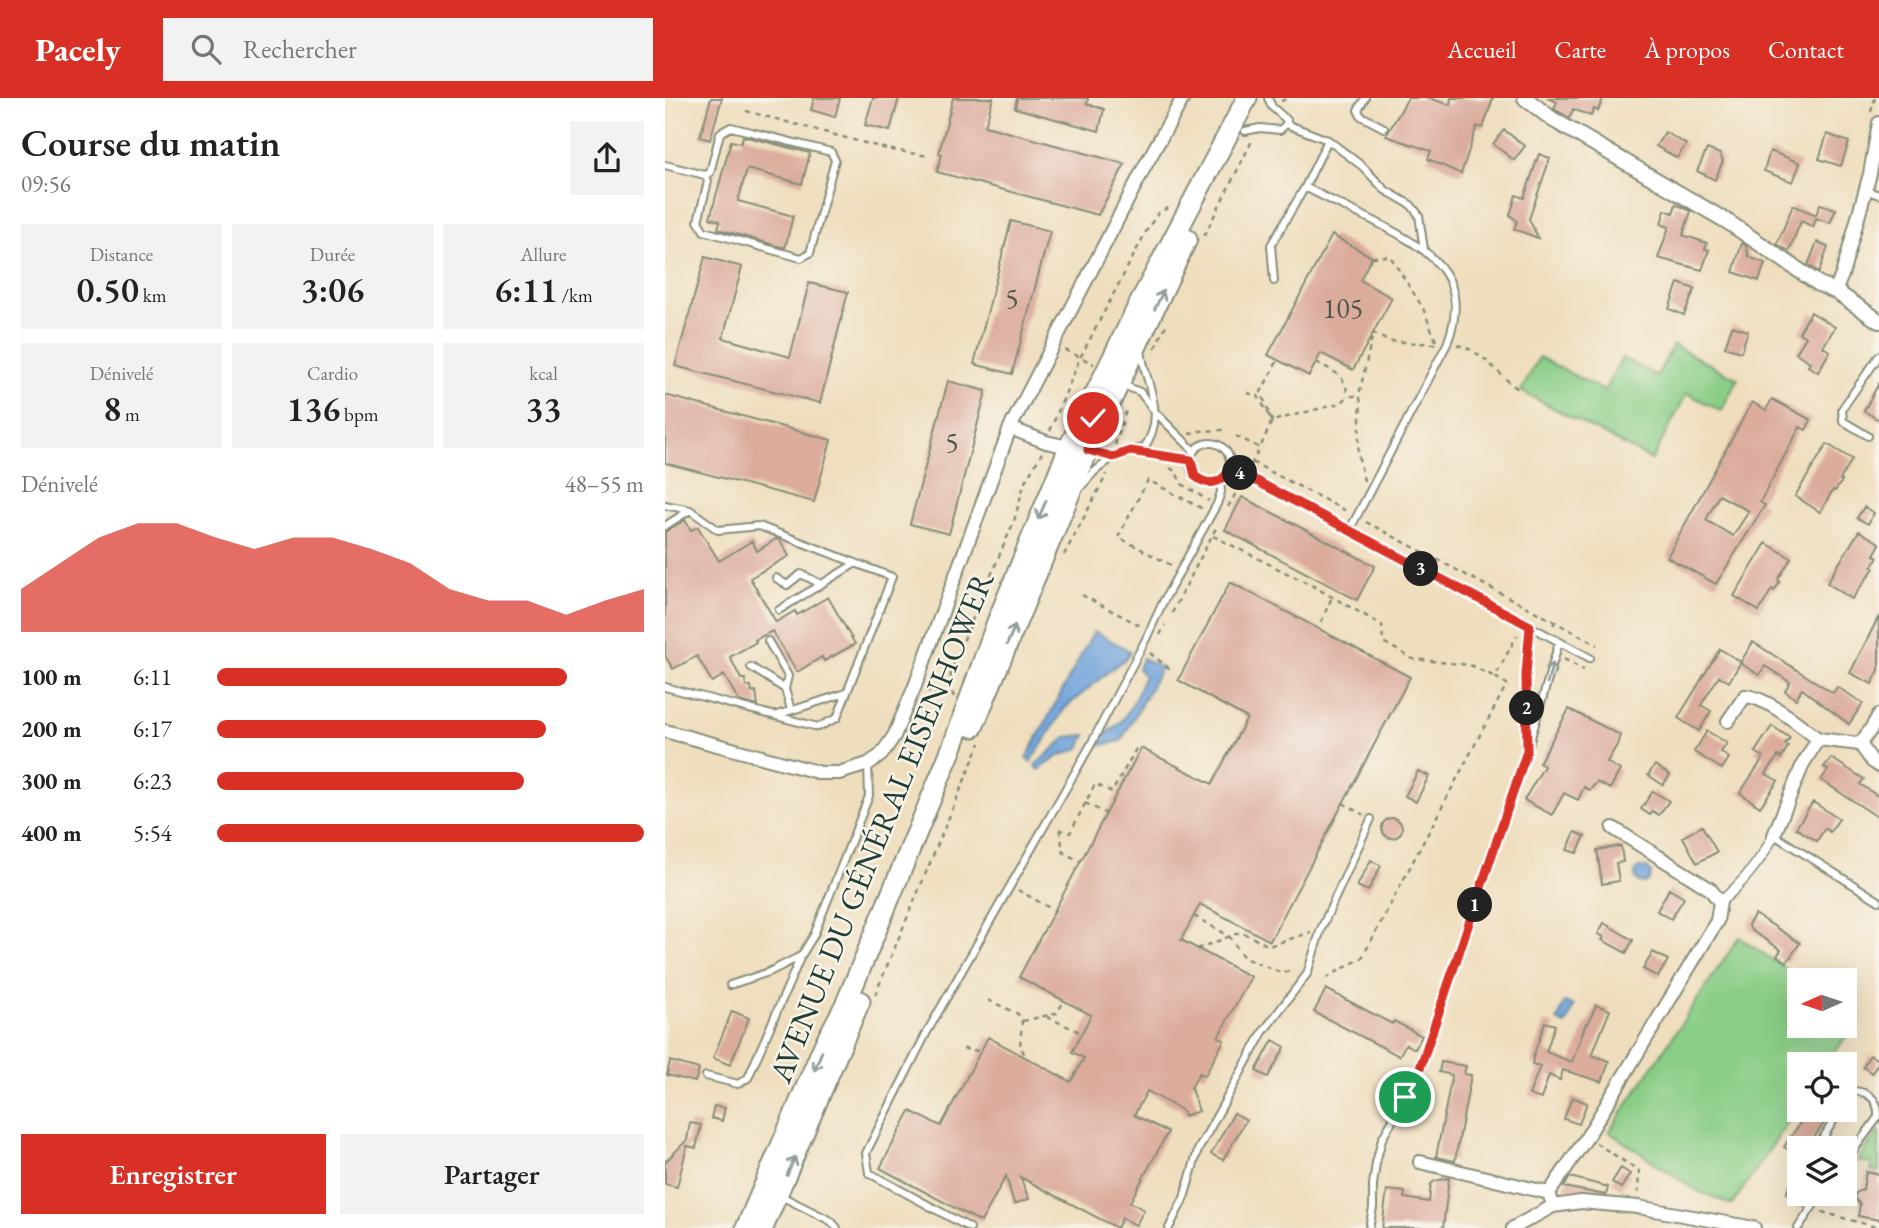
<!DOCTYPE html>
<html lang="fr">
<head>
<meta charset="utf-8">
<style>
  :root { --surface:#fff; --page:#f2f2f2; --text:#222; --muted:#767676; --accent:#d93025 }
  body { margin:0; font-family:"EB Garamond",serif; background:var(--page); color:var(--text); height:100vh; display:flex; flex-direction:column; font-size:26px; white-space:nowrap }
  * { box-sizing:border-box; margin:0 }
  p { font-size:23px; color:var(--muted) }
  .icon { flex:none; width:38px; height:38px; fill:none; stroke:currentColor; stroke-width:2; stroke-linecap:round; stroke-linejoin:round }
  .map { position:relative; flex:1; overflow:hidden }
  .sheet { display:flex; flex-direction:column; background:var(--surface); width:665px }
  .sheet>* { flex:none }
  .needle { width:46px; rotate:267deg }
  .tools { position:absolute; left:1122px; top:870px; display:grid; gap:14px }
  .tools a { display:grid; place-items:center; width:70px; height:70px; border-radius:0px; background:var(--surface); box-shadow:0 7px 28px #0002; font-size:35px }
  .pin { position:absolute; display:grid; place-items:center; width:60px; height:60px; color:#fff; margin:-30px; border:4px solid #fff; border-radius:50%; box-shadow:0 2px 7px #0007 }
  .km { position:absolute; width:35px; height:35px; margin:-18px; border-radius:50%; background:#222; color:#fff; font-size:19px; line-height:35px; text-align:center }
  .round { display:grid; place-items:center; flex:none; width:74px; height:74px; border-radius:0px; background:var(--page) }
  .head { display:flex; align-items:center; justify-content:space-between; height:119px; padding:0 21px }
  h1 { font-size:38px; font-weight:600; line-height:52px }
  .metrics { display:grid; grid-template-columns:repeat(3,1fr); gap:10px; height:119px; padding:7px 21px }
  .metrics div { display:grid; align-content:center; border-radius:0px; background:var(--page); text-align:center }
  .metrics b { font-size:35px; font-weight:600 }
  .metrics small { font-size:19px; font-weight:400 }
  .metrics p { font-size:19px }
  .chart { height:196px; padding:14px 21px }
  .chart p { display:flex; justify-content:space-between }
  .chart svg { width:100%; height:126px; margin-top:7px; fill:var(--accent); opacity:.7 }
  .action { display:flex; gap:14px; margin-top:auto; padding:14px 21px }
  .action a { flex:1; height:80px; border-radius:0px; background:var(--accent); color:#fff; font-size:28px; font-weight:600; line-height:80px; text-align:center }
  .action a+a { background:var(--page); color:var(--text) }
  ul { padding:0 21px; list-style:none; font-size:23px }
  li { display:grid; grid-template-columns:112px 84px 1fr; align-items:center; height:52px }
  li i { height:18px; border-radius:9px; background:var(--accent) }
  header { display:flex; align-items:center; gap:42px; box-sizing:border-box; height:98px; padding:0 35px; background:var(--accent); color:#fff }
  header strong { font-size:33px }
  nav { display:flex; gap:38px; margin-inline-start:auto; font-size:24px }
  .search { width:490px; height:63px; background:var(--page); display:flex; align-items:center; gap:18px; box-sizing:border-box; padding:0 24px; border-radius:0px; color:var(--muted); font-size:26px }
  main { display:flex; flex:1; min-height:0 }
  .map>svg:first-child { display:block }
</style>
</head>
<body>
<header>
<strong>Pacely</strong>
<div class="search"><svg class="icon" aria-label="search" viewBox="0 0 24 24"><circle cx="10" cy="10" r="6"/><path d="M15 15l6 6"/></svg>Rechercher</div>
<nav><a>Accueil</a><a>Carte</a><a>À propos</a><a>Contact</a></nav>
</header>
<main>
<section class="sheet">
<div class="head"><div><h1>Course du matin</h1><p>09:56</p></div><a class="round"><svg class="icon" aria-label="share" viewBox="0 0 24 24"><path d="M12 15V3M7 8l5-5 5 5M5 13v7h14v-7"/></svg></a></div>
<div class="metrics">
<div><p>Distance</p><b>0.50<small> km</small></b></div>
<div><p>Durée</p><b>3:06</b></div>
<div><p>Allure</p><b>6:11<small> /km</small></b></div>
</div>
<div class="metrics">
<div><p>Dénivelé</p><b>8<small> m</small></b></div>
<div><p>Cardio</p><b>136<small> bpm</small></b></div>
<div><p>kcal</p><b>33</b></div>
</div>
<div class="chart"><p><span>Dénivelé</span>48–55 m</p>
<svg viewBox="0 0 160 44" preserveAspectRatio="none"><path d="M0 44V29L10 20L20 11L30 6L40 6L50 11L60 15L70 11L80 11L90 15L100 20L110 29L120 33L130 33L140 38L150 33L160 29V44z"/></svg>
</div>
<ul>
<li><b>100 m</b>6:11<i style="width:82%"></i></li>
<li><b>200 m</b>6:17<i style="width:77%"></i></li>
<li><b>300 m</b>6:23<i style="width:72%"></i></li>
<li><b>400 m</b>5:54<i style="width:100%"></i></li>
</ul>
<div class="action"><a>Enregistrer</a><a>Partager</a></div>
</section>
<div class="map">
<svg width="1214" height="1130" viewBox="0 0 1214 1130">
  <rect width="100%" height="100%" fill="#f7f3e8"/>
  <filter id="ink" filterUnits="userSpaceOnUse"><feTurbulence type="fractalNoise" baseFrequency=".0143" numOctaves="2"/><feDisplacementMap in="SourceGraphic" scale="14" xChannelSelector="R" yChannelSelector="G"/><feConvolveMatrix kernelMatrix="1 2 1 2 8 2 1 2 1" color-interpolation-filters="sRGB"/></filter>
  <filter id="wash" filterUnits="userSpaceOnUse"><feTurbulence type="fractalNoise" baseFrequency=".00686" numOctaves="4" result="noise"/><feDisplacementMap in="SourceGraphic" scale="28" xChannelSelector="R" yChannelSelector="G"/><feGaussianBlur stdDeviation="1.57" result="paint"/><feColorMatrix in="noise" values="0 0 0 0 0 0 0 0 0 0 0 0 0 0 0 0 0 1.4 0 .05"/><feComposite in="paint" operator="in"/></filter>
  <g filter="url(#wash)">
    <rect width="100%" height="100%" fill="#efdebe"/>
    <path fill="#89cd86" stroke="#54855d" stroke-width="2" d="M1008,247L1073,281L1056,313L1022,295L987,362L856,293L874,259L939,293L957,260L992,278Z
      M1074,839L1137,882H1134V928H1180V910L1194,920L1162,966H1134V1008L1067,1107L1031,1092L944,1034Z
      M1214,1032V1074L1206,1073L1207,1065L1192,1063Z"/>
    <path fill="#6fa3db" stroke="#477088" stroke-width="2" d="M429,533L465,553L459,563L455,564L400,610L366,664L361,661Z
      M478,560L496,570L456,643L433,648L437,636C459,631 473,597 479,577L473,570Z
      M421,637L415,650L394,658L374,672L370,667L402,639Z
      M970 777a8 8 0 1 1 16 0a8 8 0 1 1-16 0Z
      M900,904L909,908L901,927L892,923Z"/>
    <g id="blocks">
      <path fill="#dbab9c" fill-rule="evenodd" d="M46,0H57L45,42L35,39Z
        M149,0H175L170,19L146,12Z
        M208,0H234L225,33L200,27Z
        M288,0H328L320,28L460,66L433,117L272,74L277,56L274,55Z
        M352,0H423L422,6L439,11L434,33L350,10Z
        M743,0H764L785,7L786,0H828L818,30L812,28L796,76L763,61L766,53L721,38Z
        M882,0H938L933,13L929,11L926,18L908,11L905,20L889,11L892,4Z
        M839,32L860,48L849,62L828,46Z
        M1000,34L1021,46L1012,60L991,48Z
        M1162,36L1184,44L1176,68L1154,61Z
        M78,38L145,55L137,86L82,71L73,103L128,118L120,150L53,131L55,123L45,120L66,43L76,45Z
        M1042,51L1055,56L1058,63L1050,82L1032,73Z
        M1105,53L1135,65L1128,84L1099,73Z
        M874,56L885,60L864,121L873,140L849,131L852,123L845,117L851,97L859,100Z
        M1011,106L1026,113L1018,137L1042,145L1040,151L1044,152L1037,172L993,160L1004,129L996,126L1000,112L1008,115Z
        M1155,106L1171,111L1165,125L1151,120L1148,129L1136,123L1124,153L1112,146L1128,107L1151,117Z
        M346,123L385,133L347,276L309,266Z
        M667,137L707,159L695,182L727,200L688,272L656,255L644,278L603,257Z
        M1152,144L1163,149L1154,174L1143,167Z
        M1077,145L1081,148L1084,159L1100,165L1094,183L1068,174Z
        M40,159L77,169L58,240L125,259L144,185L183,194L155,305L10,268Z
        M1013,185L1030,191L1019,217L1004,211Z
        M1146,214L1170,229L1158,249L1165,253L1153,274L1143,268L1145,264L1131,255L1141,239L1134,235Z
        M1067,228L1083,233L1076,254L1060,249Z
        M283,283L321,293L284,436L245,426Z
        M1214,285V322L1199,313Z
        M0,297L166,342L149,404L0,365Z
        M1107,301L1146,322L1141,332L1135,329L1095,404L1100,407L1051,486L1002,459L1087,304L1101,312ZM1054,397L1084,413L1068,438L1041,422Z
        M1162,346L1187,361L1175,382L1177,383L1170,393L1168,392L1155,414L1130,398Z
        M577,399L710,468L692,502L560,432Z
        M1199,409L1209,415L1203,426L1192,420Z
        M20,422L26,432L33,429L54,463L87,443L92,453L111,441L115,442L124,458L85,480L111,524L130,513L132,517L163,499L190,546L159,563L157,559L132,574L107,533L90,542L91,544L65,559L76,581H80L81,588H86L87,594L91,593L93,608L74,603L59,577L47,584L32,558L8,571L0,558V434Z
        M1194,433L1214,445V448L1209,457L1213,459L1207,469L1209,470L1187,501L1162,485Z
        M1101,445L1126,460L1113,482L1115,484L1109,493L1107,491L1094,513L1069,498Z
        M565,484L745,579L605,843L535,806L516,842L586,879L553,939L559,942L540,978L534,975L526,990L534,1013L519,1018L518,1013L482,993L469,1017L503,1034L465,1104L479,1112L471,1127L457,1120L452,1130L355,1079L364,1101L349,1106L341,1078L316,1124L215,1070L245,1013L276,1028L323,939L406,984L419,960L407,954L426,917L354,879L476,650L547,686L582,620L513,582Z
        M1214,518V572L1207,586L1185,575Z
        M1088,544L1168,595L1172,589L1198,605L1184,626L1137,591L1131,601L1120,593L1125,584L1100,568L1094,577L1075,565Z
        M1055,551L1076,564L1064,584L1054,578L1036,607L1046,613L1034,633L1013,620Z
        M904,611L955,637L952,647L942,664L955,672L945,691L932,684L925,692L919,689L913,702L899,695L887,717L859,702L879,668L874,665Z
        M1107,628L1125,640L1120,646L1123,648L1120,654L1116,660L1113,658L1101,676L1113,683L1095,709L1075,695L1099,659L1090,654Z
        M1042,633L1062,645L1056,654L1064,660L1057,671L1029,654Z
        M1166,660L1199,681L1195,686L1214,699V720L1156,682L1163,672L1159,669Z
        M990,667L1005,677L998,687L983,677Z
        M753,673L764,678L751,704L740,698Z
        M988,693L1004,703L994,717L987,713L985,717L976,711Z
        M1148,704L1174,721L1165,734L1160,730L1152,743L1131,730Z
        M717 730a10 10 0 1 1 20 0a10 10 0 1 1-20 0Z
        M1037,728L1052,754L1032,765L1018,739Z
        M910,734L920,738L912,755L902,752Z
        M956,748L958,764L951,765L954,783L937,786L932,752Z
        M706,762L716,768L703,793L692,788Z
        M1004,791L1019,800L1006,821L992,813Z
        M1090,816L1135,845L1122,864L1112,858L1116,852L1086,832L1083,827Z
        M939,825L968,842L961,855L937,842L939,839L933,836Z
        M988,854L1003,862L993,879L978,871Z
        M661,891L727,926L729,923L757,938L750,951L741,946L734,958L649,914Z
        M931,907L945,912L927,957L944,963L937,984L898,972L895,982L884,977L876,1001L864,997L875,968L867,966L869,956L880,924L890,927L881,954L907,964L921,925L923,926Z
        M67,913L84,920L65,967L48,960Z
        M608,942L620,949L603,979L591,973Z
        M1205,957L1214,963L1207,975L1198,969Z
        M5,963L34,971L30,984L2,977Z
        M776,964L801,968L799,976L806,977L790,1063L771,1059L787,977L774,974Z
        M907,999L922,1005L914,1026L899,1021Z
        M49,1008L60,1010L57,1023L46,1020Z
        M1144,1012H1168L1142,1050H1134V1059L1119,1049Z
        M569,1015L581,1022L558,1062L546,1056Z
        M25,1025L36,1027L31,1050L22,1048L12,1089L0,1086V1064L22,1042Z
        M956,1070L965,1076L956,1090L947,1084Z
        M1201,1074L1214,1076V1122L1193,1118L1195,1106L1189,1100L1191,1095L1198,1091Z
        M905,1079L943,1089L941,1097L899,1089Z
        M784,1080L778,1130H717L722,1092L740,1094L739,1100L764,1104L766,1086L770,1083Z"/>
    </g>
  </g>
  <g filter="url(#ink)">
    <use href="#blocks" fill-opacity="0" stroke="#878e79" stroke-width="2"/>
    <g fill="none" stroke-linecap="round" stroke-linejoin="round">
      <g stroke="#878e79" stroke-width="10">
        <path id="service" d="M603,0L607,9L622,22L621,26L663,42L640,89
          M700,0L693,12L696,18L719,30
          M66,29L166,54L170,62L145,155L136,160L39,133L33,123L43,83L40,77L45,75L55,35Z
          M580,33L595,30L615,32L621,26
          M663,42L697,68L720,92L746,107L754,117L759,152
          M0,67L40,77
          M1200,92L1214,97
          M609,183L606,147L640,89C663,101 686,112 709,123C763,151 809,177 782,246L684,433
          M458,287L475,294L491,315L529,353
          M1203,338L1178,323L1177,311L1214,258
          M525 365a20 20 0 1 1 40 0a20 20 0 1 1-40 0Z
          M425,353L448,359L465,353L526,362
          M465,353L479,350C503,315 480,288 476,252
          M564,372L580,377L925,560
          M414,391L429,374L448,359
          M0,407L25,412L53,432L94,428L227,479L172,620L153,629L0,589
          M0,428L25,412
          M111,480L122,487L136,476L156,486
          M114,512L191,465
          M103,543L123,578L120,591
          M86,569L120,591L126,612
          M112,617L181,595
          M862,645L861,576L865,528
          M1109,737L1214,803
          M65,887L104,874L136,858L149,837L204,698L203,666
          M41,978L73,986L83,980L136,858
          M1180,1003L1189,993C1205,994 1214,1003 1213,1019L1180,1064
          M1152,1050L1175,1012
          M1134,1080L1126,1094L1146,1109
          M116,1098L166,1123L172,1130
          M305,1130L204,1075L201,1055L262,934L425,648L481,541L498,504L552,406L556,394L555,383
          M504,1130L519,1100L533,1052L598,934L642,876L656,831L706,721
          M704,1130L708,1110V1087L711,1065L717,1041L752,979L862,653L894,544
          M1133,1130L1156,1096"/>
      </g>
      <g stroke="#878e79" stroke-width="12">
        <path id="pedestrian" d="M1055,804C1077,786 1096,762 1109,737"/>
      </g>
      <g stroke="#878e79" stroke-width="16">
        <path id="minor" d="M1170,193L1177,177L1205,76L1214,25
          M345,330L381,344L408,350
          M1063,623L1080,598C1101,599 1136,627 1153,641
          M0,633L156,675H174L203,666L216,657L229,638L250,588L345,330L480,68L518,0
          M1195,646L1207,663L1214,668
          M1109,737L1138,666L1153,641L1195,646L1206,631L1214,617
          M755,1064L884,1095L886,1101
          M884,1095L922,1039L1052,823L1055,804L1045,791L948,730
          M848,1130L888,1108L916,1104L973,1109L1089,1130"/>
      </g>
      <g stroke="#878e79" stroke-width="18">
        <path id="tertiary" d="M860,0L887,21L1063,124L1154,186L1170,193L1214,223"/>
      </g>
      <g stroke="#878e79" stroke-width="23">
        <path id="primary" d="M308,629L423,352L522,141
          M81,1130L159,947L181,905L287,650L332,524L404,349L475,204L582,0
          M98,1130L195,903"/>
      </g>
      <path stroke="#878e79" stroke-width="2.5" stroke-dasharray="5 5" stroke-linecap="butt" d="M616,3L623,0
        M81,13L222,51L263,58
        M1206,14L1210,0
        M539,138L588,41
        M707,159L725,158L758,210L771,243
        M792,247C817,251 835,280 856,293
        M490,250L502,225
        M400,252L429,266
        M651,264C668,273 683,278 682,299
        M582,295L593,298L607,323L596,294L613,262
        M385,333L415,260L483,130L493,115L507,108
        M524,336L534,333L558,332
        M571,338L595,350L607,323L676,305L682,299L694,297
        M450,347L462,310
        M587,364L683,414
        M586,367L594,351
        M505,370L510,373L517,386L544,403
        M699,383L693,356L696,304L694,297L708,235L723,243L771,246
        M563,409L575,388
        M701,424L890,524
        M548,438L646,487L717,527L718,544L748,561L805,567L830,579
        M399,457L442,376
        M506,467L453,439L483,382L538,411
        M417,497L476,528
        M507,515L551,430
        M656,524L667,499
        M888,527L890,524L932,547
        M495,537L500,527
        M485,555L507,573
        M899,561L919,572
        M260,592L275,597H288
        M289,599L285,589L286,572L349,423L360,383L377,355
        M420,705L442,716
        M678,705L699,717
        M394,731L405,735L430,686L447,694L472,649
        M395,732L398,754L416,764
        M353,792L390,813
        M529,818L564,838L579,860L617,875L629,872
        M532,851L576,834L604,848L646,834
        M661,880L697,860L842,586L830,579L852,537
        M210,897L315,645
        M323,902L353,916L357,923L355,948L361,959
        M382,919L417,935
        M358,923L392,915L399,903
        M298,951L315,953
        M931,1045L974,1073L973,1095
        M1157,1114L1214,1130"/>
      <use href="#service" stroke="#fff" stroke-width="6"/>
      <use href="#pedestrian" stroke="#fff" stroke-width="9"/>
      <use href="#minor" stroke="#fff" stroke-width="12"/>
      <use href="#tertiary" stroke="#fff" stroke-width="14"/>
      <use href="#primary" stroke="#fff" stroke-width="19"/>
    </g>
    <defs><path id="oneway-shaft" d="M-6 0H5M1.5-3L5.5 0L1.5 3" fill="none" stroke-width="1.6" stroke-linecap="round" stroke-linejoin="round" transform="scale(1.75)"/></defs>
    <g stroke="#8f9e9a">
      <use href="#oneway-shaft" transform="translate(494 202) rotate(-65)"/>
      <use href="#oneway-shaft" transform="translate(377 412) rotate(113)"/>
      <use href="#oneway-shaft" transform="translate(346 537) rotate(-67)"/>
      <use href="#oneway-shaft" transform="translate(885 575) rotate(-74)"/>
      <use href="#oneway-shaft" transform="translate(153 963) rotate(112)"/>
      <use href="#oneway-shaft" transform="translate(126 1068) rotate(-67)"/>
    </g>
  </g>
  <g fill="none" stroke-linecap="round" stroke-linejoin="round" filter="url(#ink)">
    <g stroke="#fff" stroke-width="14">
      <path id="route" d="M428,320L423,352L448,359L465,353L526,362L530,378C542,388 556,387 564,372L580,377L865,528L861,576L862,653L752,979L740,999"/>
    </g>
    <use href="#route" stroke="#d93025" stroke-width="9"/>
  </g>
  <g text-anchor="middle" stroke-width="5" stroke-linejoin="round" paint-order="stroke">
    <g font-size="28" fill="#4e584e">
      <text x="347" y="210">5</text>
      <text x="678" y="220">105</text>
      <text x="287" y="354">5</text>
    </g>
    <g font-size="32" fill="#1f3d34" stroke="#f7f3e8">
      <text transform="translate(216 729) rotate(-68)" y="11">AVENUE DU GÉNÉRAL EISENHOWER</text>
    </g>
  </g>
</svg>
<div class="tools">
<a><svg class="needle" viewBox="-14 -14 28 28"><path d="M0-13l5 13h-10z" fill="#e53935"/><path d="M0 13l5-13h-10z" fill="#767676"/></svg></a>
<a><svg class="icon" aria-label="locate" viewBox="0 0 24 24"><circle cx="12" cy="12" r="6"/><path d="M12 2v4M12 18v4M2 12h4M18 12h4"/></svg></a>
<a><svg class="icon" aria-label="layers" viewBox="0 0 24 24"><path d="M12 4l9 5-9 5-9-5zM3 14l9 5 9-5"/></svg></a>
</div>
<div class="pin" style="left:740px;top:999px;background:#1e9e55"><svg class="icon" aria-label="arrive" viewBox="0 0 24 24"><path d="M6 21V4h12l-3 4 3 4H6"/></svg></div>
<div class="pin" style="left:428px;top:320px;background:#d93025"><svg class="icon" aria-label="check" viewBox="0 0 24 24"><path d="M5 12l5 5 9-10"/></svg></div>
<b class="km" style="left:810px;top:807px">1</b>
<b class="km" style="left:862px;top:610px">2</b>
<b class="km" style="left:756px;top:471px">3</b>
<b class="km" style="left:575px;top:375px">4</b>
</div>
</main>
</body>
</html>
